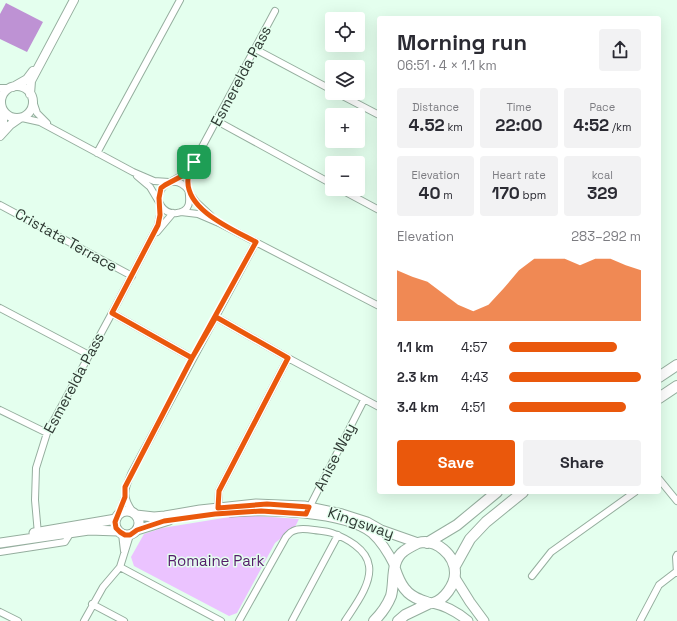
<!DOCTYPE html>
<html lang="en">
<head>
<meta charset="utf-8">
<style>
  :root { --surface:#fff; --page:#f2f2f3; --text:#2b2b33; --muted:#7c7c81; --accent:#ea580c }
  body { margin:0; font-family:"Space Grotesk",sans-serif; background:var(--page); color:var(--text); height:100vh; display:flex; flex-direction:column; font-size:15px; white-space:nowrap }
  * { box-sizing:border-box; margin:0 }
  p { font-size:13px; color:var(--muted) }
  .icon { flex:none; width:22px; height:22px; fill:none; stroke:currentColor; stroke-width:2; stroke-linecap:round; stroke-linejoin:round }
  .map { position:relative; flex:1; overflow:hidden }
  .sheet { position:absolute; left:377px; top:16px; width:284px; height:478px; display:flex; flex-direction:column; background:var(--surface); border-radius:4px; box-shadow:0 4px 16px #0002 }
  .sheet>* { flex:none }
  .controls { position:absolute; left:325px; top:12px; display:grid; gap:8px }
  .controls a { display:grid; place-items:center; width:40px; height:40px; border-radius:4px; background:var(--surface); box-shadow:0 4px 16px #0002; font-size:20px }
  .pin { position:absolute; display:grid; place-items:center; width:34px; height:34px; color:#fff; margin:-17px; border-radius:8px; box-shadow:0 2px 6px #0006 }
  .round { display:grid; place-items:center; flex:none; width:42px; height:42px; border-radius:4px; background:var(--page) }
  .head { display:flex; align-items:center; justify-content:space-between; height:68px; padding:0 20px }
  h1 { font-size:22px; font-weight:700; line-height:30px }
  .figures { display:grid; grid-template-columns:repeat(3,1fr); gap:6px; height:68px; padding:4px 20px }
  .figures div { display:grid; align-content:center; border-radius:4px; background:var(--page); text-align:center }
  .figures b { font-size:17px; font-weight:700 }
  .figures small { font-size:11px; font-weight:400 }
  .figures p { font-size:11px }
  .chart { height:112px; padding:8px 20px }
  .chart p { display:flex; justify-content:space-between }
  .chart svg { width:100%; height:72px; margin-top:4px; fill:var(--accent); opacity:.7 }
  .primary-button { display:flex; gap:8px; margin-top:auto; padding:8px 20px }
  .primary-button a { flex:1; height:46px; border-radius:4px; background:var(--accent); color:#fff; font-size:16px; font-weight:700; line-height:46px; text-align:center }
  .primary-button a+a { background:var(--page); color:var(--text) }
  ul { padding:0 20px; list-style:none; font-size:13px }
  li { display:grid; grid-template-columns:64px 48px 1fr; align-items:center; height:30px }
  li i { height:10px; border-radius:5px; background:var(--accent) }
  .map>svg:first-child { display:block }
</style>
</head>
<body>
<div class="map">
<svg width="677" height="621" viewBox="0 0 677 621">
  <rect width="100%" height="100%" fill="#e4ffee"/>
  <path fill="#ebc3ff" d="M242,515L299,519L295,527L275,543L237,613L229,616L134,566L131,557L144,534L162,528Z"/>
  <path fill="#be92d4" d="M6,3L43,22L27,52L0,39V14Z"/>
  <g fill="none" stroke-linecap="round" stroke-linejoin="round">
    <g stroke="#95ae9e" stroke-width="8">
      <path id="minor" d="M255,49L332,90
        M0,88H8
        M337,93L379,115
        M33,101L37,113L47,123
        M0,105L1,106
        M22,118L40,122L133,172L154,181L169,182
        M217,121L332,184
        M97,153L180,0
        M137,176L150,187L159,202
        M172,181L181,176L192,164
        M340,189L379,210
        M188,190C181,180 167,178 161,190C154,201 164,215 177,213C197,210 186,191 188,179C188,174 192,167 194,162L275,11
        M190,194L196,202L211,216
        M0,205L132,276
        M181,212L198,214L219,223L379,306
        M157,232L173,213
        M0,308L89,355
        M112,313L192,358
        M216,317L288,358L379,407
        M0,410L47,433
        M659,479L677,501
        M308,510L364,400
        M133,512C122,497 124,490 131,474L256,242
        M218,513L219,491L288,358
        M119,514L125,497
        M38,534L35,500L36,468L47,433L112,313L158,225L160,215V204
        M122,534L124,551
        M0,552L65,542L70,534
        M677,555L676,557L677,573
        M120,567L221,621
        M532,576L551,552L635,492
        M92,604L124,621
        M0,612L18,621
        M84,621L103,587L120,567L130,535
        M239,621L286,537C288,535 290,532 293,531C298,528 308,529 314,530C320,531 326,531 332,533C346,538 367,549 369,566C372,584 354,607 345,621
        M292,621L338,535
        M640,621L659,585L676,572"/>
    </g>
    <g stroke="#95ae9e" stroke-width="10">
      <path id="tertiary" d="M1 102a16 16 0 1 1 32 0a16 16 0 1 1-32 0Z
        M13,87L27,79L33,71
        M30,94L31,81L74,0
        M0,131L3,123V111
        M0,136L10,125L20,118"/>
    </g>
    <g stroke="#95ae9e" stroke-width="11">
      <path id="secondary" d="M115 523a12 12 0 1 1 24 0a12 12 0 1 1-24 0Z
        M231,512C266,509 344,511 372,533C382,542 389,554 395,566
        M136,515L154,517L165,516L200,510L256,504L304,506L342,514L367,522L381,530L418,543
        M137,530L169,520
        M34,533L116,519
        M0,543L89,530L118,531
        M455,578L470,602L484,621
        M433,603C447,606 457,612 468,621"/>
    </g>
    <g stroke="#95ae9e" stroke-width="12">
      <path id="primary" d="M659,377L677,365
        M659,398L677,386
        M427,543L457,525L497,492
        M455,566L470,539L486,522L523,492
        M374,621C381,614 387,606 391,596C395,582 390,561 404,551C408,548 414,545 418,543C436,538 455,555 455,573C455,585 444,600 433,603C429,604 425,601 421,600C406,595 400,584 395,569
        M398,621L405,615L430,603"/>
    </g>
    <use href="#minor" stroke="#fff" stroke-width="6"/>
    <use href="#tertiary" stroke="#fff" stroke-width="8"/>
    <use href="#secondary" stroke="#fff" stroke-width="9"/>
    <use href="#primary" stroke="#fff" stroke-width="10"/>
  </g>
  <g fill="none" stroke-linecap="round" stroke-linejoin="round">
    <g stroke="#fff" stroke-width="8">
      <path id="route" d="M194,162C192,167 188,174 188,179C185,210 234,230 256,242L192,358L125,487V497L115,522L116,528L120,532L125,535H130L137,530L164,521L215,514L261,511L306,514L309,507L267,504L218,508L219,491L288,358L216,317L192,358L112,313L158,225L160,215L159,198L161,188L165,185L182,176L194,162"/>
    </g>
    <use href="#route" stroke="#ea580c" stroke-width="5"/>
  </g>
  <g text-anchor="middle" stroke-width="3" stroke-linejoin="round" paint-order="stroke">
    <g font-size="15" fill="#2e3832" stroke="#e4ffee">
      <text transform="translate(241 76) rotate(-62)" y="5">Esmerelda Pass</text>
      <text transform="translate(66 240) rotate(29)" y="5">Cristata Terrace</text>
      <text transform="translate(74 383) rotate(-62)" y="5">Esmerelda Pass</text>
      <text transform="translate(335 457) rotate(-63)" y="5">Anise Way</text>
      <text transform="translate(361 523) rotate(19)" y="5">Kingsway</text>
    </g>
    <g font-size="15" fill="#541c6a" stroke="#e4ffee">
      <text x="216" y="566">Romaine Park</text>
    </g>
  </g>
</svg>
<div class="controls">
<a><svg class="icon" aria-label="locate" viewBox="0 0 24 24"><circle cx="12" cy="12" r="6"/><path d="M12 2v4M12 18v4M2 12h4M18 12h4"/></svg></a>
<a><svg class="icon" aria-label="layers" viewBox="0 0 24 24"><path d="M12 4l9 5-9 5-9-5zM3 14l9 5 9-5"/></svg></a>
<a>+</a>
<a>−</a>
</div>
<div class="pin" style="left:194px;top:162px;background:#1e9e55"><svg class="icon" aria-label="arrive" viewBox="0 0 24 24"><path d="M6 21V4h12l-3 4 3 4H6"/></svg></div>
<section class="sheet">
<div class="head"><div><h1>Morning run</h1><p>06:51 · 4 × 1.1 km</p></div><a class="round"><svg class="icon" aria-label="share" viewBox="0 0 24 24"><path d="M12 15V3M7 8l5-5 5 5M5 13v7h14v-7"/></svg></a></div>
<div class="figures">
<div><p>Distance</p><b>4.52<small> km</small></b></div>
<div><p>Time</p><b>22:00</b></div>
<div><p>Pace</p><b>4:52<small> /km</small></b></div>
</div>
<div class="figures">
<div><p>Elevation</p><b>40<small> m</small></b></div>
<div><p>Heart rate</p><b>170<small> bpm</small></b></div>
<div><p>kcal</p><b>329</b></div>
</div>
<div class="chart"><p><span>Elevation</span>283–292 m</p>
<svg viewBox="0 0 160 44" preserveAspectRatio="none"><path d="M0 44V13L10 17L20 20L30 27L40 34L50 38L60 34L70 24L80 13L90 6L100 6L110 6L120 10L130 6L140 6L150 10L160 13V44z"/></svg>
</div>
<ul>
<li><b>1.1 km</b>4:57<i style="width:82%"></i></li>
<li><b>2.3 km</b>4:43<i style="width:100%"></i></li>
<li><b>3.4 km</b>4:51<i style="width:89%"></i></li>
</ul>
<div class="primary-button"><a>Save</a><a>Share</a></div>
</section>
</div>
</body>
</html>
